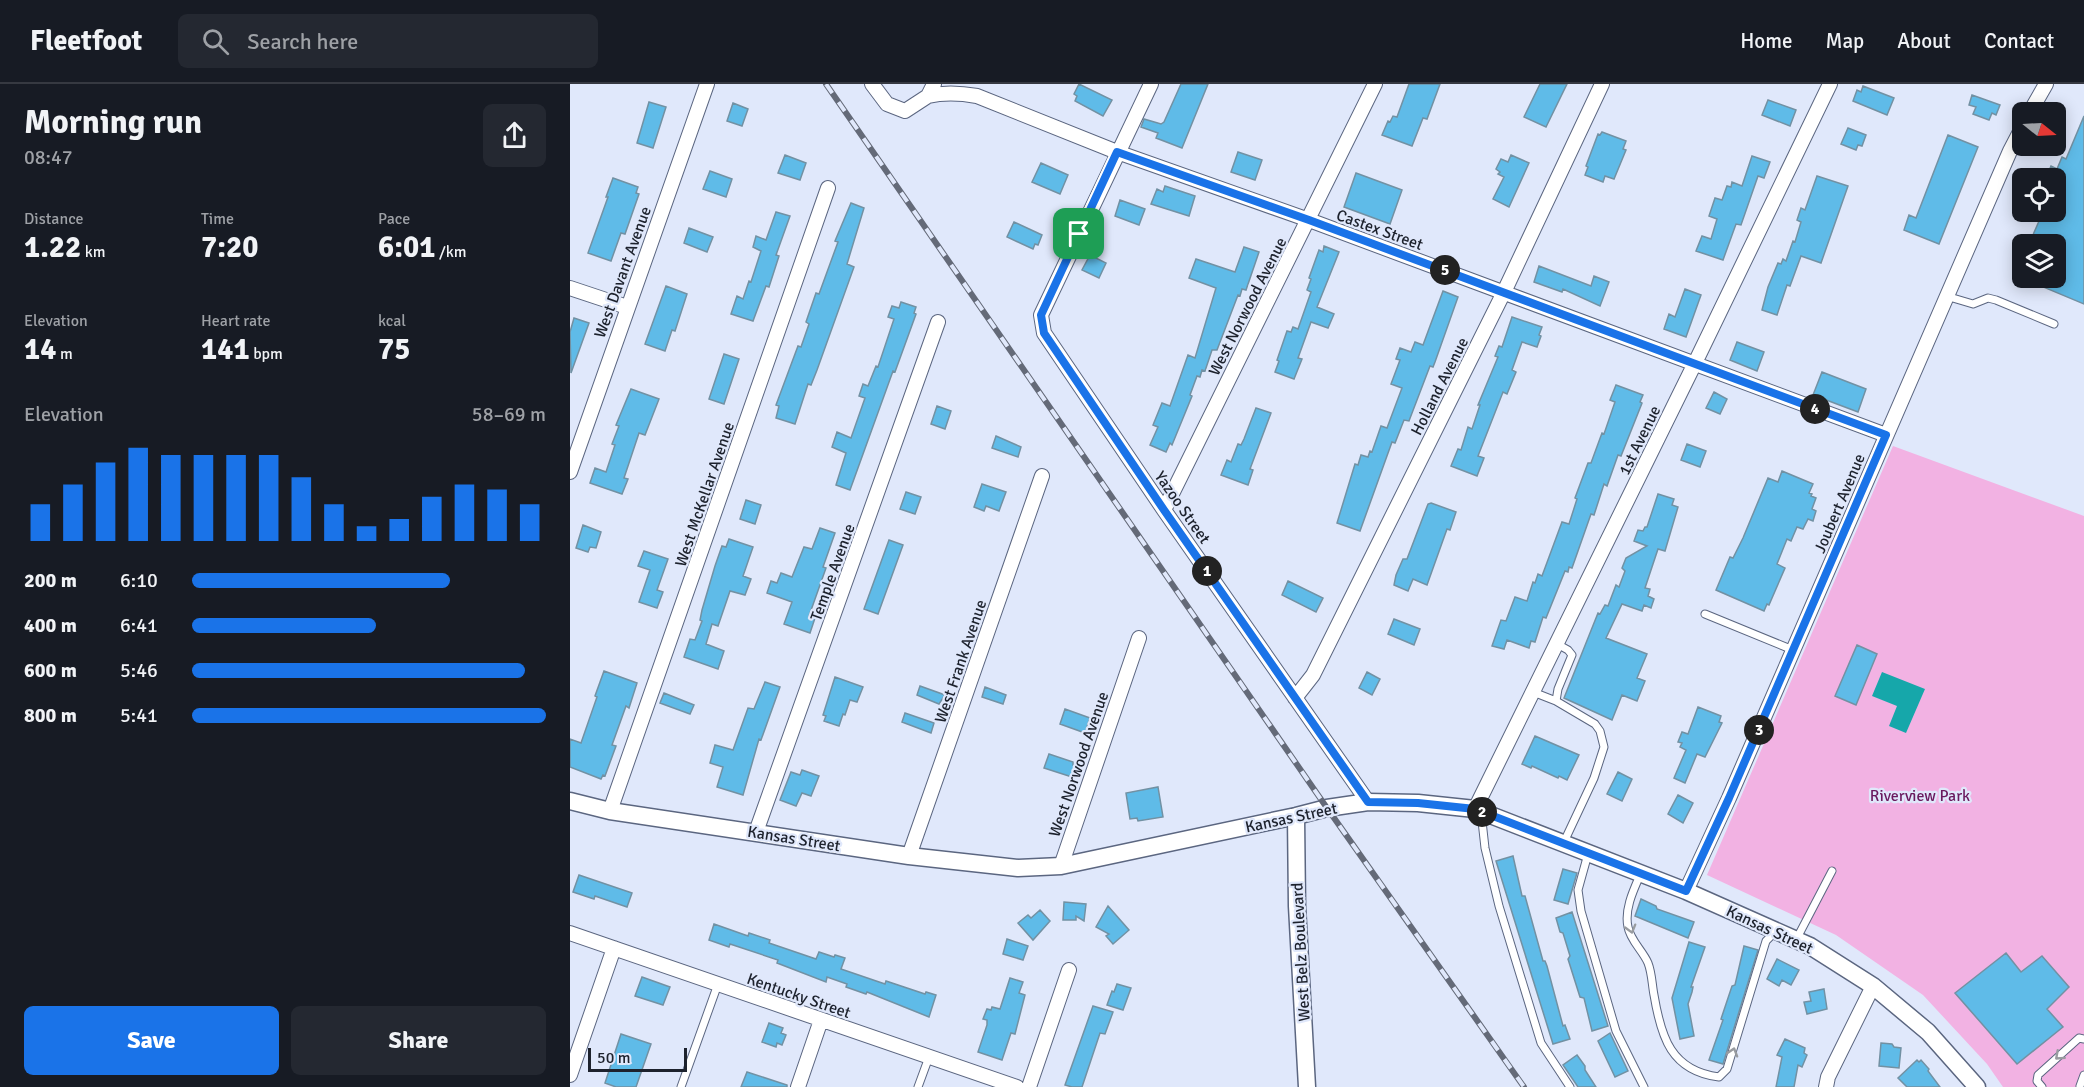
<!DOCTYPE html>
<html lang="en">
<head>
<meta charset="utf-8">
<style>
  :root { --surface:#171b24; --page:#242831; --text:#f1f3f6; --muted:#9ea1a6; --line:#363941; --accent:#1a73e8 }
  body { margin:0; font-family:Signika,sans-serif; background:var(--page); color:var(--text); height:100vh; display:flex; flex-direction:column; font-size:22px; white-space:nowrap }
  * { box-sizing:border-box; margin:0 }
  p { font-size:20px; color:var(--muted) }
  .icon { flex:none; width:33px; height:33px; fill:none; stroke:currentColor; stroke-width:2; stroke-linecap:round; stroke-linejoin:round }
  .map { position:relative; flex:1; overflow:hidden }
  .drawer { display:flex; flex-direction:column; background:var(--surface); width:570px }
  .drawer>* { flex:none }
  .needle { width:39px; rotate:108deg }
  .controls { position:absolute; left:1442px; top:18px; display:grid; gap:12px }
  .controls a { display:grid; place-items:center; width:54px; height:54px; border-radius:9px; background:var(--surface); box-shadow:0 3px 15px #0003; font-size:30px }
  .scale { position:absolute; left:18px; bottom:15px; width:99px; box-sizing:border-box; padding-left:6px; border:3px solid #1d222d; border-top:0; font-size:16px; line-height:21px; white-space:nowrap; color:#1d222d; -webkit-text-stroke:4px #e0e8fb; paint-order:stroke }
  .pin { position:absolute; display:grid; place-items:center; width:51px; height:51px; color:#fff; margin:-26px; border-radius:12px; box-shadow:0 3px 9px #0006 }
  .km { position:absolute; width:30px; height:30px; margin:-15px; border-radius:50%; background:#222; color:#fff; font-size:16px; line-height:30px; text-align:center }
  .round { display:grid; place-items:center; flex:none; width:63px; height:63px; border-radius:9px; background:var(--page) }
  .headline { display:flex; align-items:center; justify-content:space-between; height:102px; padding:0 24px }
  h1 { font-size:33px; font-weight:800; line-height:45px }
  .metrics { display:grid; grid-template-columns:repeat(3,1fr); gap:9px; height:102px; padding:6px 24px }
  .metrics div { display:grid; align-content:center }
  .metrics b { font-size:30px; font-weight:800 }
  .metrics small { font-size:16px; font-weight:400 }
  .metrics p { font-size:16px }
  .chart { height:168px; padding:12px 24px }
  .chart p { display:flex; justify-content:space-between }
  .chart svg { width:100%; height:108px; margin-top:6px; stroke:var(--accent); stroke-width:6 }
  .button { display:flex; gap:12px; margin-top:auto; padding:12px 24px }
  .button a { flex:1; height:69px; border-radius:9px; background:var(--accent); color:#fff; font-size:24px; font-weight:800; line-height:69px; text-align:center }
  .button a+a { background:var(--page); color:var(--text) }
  ul { padding:0 24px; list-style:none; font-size:20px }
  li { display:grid; grid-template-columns:96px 72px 1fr; align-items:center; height:45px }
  li i { height:15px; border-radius:8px; background:var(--accent) }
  header { display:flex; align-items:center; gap:36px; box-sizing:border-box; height:84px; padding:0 30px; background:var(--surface); border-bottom:2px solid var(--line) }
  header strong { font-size:28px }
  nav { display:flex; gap:33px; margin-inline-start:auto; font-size:21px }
  .search { width:420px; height:54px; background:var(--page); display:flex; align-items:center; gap:15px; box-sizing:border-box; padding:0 21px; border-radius:9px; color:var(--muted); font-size:22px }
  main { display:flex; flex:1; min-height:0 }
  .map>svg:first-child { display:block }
</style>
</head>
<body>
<header>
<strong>Fleetfoot</strong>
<div class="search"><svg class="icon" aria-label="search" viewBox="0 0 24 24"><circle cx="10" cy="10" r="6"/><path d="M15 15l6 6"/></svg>Search here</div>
<nav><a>Home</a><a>Map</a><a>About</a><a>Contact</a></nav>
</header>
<main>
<section class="drawer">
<div class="headline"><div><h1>Morning run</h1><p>08:47</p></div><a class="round"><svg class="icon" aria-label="share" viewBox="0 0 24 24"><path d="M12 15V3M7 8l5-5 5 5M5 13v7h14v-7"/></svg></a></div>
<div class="metrics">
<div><p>Distance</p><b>1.22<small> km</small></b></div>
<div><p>Time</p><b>7:20</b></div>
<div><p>Pace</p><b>6:01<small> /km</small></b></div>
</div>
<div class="metrics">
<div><p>Elevation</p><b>14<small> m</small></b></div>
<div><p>Heart rate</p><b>141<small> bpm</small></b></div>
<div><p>kcal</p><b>75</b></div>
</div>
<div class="chart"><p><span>Elevation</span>58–69 m</p>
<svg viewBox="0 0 160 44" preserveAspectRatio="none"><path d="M5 44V29M15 44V21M25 44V12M35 44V6M45 44V9M55 44V9M65 44V9M75 44V9M85 44V18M95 44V29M105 44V38M115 44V35M125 44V26M135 44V21M145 44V23M155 44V29"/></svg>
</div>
<ul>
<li><b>200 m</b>6:10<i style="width:73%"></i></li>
<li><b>400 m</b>6:41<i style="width:52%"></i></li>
<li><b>600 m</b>5:46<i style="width:94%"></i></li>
<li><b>800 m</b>5:41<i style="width:100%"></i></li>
</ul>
<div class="button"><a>Save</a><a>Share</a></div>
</section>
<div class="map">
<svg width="1514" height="1003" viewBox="0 0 1514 1003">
  <rect width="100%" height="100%" fill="#e0e8fb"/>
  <path fill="#f2b2e3" d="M1323,362L1514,432V1003H1433L1417,980L1353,911L1266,851L1137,791Z"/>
  <path fill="#16a7aa" d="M1312,588L1355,605L1336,649L1319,642L1327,622L1302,612Z"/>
  <path fill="#5fbbe8" stroke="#7291a3" stroke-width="1.5" d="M509,0L542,16L533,32L505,17L507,12L504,10Z
    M611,0H638L612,64L586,54L588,49L571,43L574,35L591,40L594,38Z
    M839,0H870L857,35L853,34L842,62L812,51L818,37L820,38L823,32L827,33Z
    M970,0H997L976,43L954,33Z
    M1293,2L1324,14L1317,31L1283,17L1287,6L1291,8Z
    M1402,11L1430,21L1426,31L1422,29L1419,36L1403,30L1406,23L1399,21Z
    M1198,16L1226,26L1220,42L1192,31Z
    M79,18L96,23L83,64L67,59Z
    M163,19L178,25L172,42L157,37Z
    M1514,32V220L1452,194H1485V160H1459L1473,128H1485V94H1476L1481,82L1487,85L1492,73L1496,75Z
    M1278,44L1296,51L1292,62L1288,61L1286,66L1271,60Z
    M1032,48L1056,57L1053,65L1056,66L1044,95L1035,92L1033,98L1015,91L1018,83L1016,82L1028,50L1030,51Z
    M1378,51L1408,63L1369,160L1334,146L1339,131L1346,134Z
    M668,68L692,76L685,96L661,88Z
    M215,71L236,79L230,96L208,89Z
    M941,71L959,79L939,123L923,115L934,93L928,90L930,88L926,85L931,75L938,78Z
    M1182,72L1200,78L1194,94L1188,92L1171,141L1166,140L1153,176L1126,167L1132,152L1141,155L1147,135L1139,132L1145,114L1152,116L1157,102L1161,103L1162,98L1172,102Z
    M471,79L498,91L490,110L462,98Z
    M140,87L162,95L156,113L133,105Z
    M786,89L832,106L820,140L774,123Z
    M1247,92L1278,102L1251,179L1231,172L1220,202L1217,201L1207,231L1192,226L1198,203L1208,179L1211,180L1213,175L1216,177L1223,157L1225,158L1231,138L1227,136L1231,124L1235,126Z
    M43,94L68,103L66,109L69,110L55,150L51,149L41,177L18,169L38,113H36Z
    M595,102L625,112L619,132L581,120L587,105L593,108Z
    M550,116L575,125L569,141L545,132Z
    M281,119L294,124L277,180L284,183L247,286L241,301L238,300L225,340L206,334L209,322L206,321L228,262L231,263L239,240L236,238L246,209L249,210L268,158L265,157Z
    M206,128L220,132L206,171L209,172L199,203L196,202L183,237L161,230L167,212L173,215L179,197L181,198L191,167L183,163L186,152L196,156Z
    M444,138L472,151L468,161L465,160L463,165L437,153Z
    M119,144L143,153L137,168L114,159Z
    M754,162L769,168L747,223L764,230L758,244L741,238L728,274L732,275L724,295L705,288L709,277L707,276L717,247L721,248L723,243L728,245L741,208L737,206L741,195L739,194L749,166L753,168Z
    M674,163L689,168L676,206L672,205L670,212L668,211L647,266H642L635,287L632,286L630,293L627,292L620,311L622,312L602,361L600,359L596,368L580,361L588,343L583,341L592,319L600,322L618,271L625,274L646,204L619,194L626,175L665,188Z
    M520,171L536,179L529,194L512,186Z
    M969,182L1021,202L1024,192L1039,198L1030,222L993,205L992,208L964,198Z
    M96,202L117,210L105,247L102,246L95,267L75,260Z
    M1115,205L1131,211L1116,253L1094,245L1099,230L1105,233Z
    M873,207L888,213L865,278L863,283L860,282L839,337L834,336L825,359L822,358L790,447L767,439L785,380L788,381L791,371L798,373L800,367L802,368L811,342L817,344L832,304L821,300L830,276L826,275L830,264L841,268L845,258L853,261Z
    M331,218L346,223L344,229L346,230L325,288L323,287L280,406L266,401L276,369L262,363L267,348L281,354L295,314L289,312L293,300L298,302L306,282L308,283L324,235L318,233L322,222L329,224Z
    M942,233L972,243L969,251L971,252L967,263L952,258L942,286L946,288L937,310L933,308L908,372L914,374L907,392L881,382L888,365L891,366L898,343L902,345L910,321H908L928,273L925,272L929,262L932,263Z
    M4,234L19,239L1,289L0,248Z
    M1167,258L1194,268L1187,287L1160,276Z
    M154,270L169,275L154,320L139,315Z
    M1252,288L1296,305L1288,328L1243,311Z
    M1046,301L1073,311L1070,318L1072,319L1051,372L1048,371L1037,402L1034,400L1024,431L1021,430L1002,484L999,483L998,488L995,487L976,534L973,533L965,558L961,557L959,564L937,556L934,565L922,562L931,536L936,537L945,513L957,517L963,498L965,499L968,490L972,492L992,438L999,440L1007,415L1005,414L1018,379H1021L1032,349L1034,350L1045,318L1040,316Z
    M61,305L89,315L75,351L69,349L54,394L58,395L52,410L20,399L25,384L36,388L45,361L42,360L49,342L46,341Z
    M1144,308L1157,315L1150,330L1136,324Z
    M367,322L381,327L375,345L361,340Z
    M686,324L701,329L680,385L683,386L678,401L651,391L657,376L661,378L668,360L671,361L674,355Z
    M426,352L451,363L448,373L422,364Z
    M1117,360L1136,367L1130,383L1111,376Z
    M1212,387L1243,400L1239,409L1242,410L1241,412L1246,414L1242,425L1246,427L1243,437L1238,435L1233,445L1227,443L1221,457L1217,455L1207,480L1215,484L1199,521L1197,520L1194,527L1146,506L1160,473L1163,474L1173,454L1198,394L1208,398Z
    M412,400L436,408L429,427L416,422L414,427L404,423Z
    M336,408L351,413L345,430L330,425Z
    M1088,410L1104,415L1102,421L1108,423L1095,467L1088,465L1075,504L1080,505L1078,512L1084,515L1081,524L1074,521L1072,527L1052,520L1036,554L1077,570L1067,594L1075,597L1067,617L1052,611L1042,636L994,614L1028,529L1030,530L1035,521L1038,522L1046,501L1049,503L1055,487L1052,484L1056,474L1077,462L1064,457L1068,446L1073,447L1075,443H1077Z
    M176,416L191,421L185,440L170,435Z
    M861,419L886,428L880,446L877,445L857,501L843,495L838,507L824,501L826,491L833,475H837L858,420Z
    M13,441L31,448L26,464L20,463L18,468L6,464Z
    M250,444L265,449L253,483L256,484L239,532L245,534L240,549L214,540L222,518L197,509L201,497L207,499L211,489L222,493L234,463L242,465Z
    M159,455L183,463L173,492L181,495L175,511L160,507L148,542L142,540L136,560L154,567L148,585L114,573L120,555L125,556L132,537L130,536L132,526L145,482L152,462L156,463Z
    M319,456L333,461L308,530L294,525Z
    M74,467L98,475L87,506L93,508L87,524L69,518L80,486L68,482Z
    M718,497L753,514L746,528L712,511Z
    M824,535L850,545L844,561L818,550Z
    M1287,561L1307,570L1286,621L1265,612Z
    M34,587L67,599L59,624L56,622L42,661L46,662L35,692L33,691L31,695L0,683V655L11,659L27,613L25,612Z
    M797,588L810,595L802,611L789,604Z
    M265,593L293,603L287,618L280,616L275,631L273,630L269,642L254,637L256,632L253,631Z
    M195,598L210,603L191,656L189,655L173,711L147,703L153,683L140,679L145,661L163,666L178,624L184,625Z
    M350,602L375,611L369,620L347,611Z
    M415,603L436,611L433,620L412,613Z
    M94,609L124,621L120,630L90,619Z
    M1128,623L1151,632L1149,638L1152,639L1135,673L1127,670L1115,699L1104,694L1116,666L1110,663L1112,659L1108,658L1112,648L1118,650Z
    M495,625L520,634L515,649L490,640Z
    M335,629L364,639L361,649L332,638Z
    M965,652L1009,671L997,696L989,692L988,694L962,682L961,684L952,680Z
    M479,670L503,678V681L505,682L502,693L474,684Z
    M232,686L249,692L241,712L232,709L226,722L210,716L221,688L230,691Z
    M1048,688L1062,695L1052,717L1037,710Z
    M588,703L593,733L568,737L567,734L560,735L556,709Z
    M1108,711L1123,719L1113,739L1098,730Z
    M943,772L952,812H955L973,877H975L977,882L993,942L995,941L1000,955L983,960L926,777Z
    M993,785L1007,789L998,820L984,816Z
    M9,791L62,809L57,823L25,812L24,815L3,808Z
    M1071,815L1086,822L1087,825L1124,838L1118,854L1065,832Z
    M494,818L516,820L514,837L506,832V836H493Z
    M538,822L559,846L543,860L536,852L539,850L526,843Z
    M470,826L480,837L463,856L448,839L458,831L461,834Z
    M1002,828L1038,942L1022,947L1014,914L1010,913L998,875L1000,872L993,849L990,848L986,834Z
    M144,840L178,852L179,849L200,856L199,859L246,875L249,868L264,873L265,871L275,874L271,885L315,900L316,897L355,910L356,908L366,911L359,933L297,908L296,910L276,903L277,900L257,893L256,898L207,879L208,876L160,860L159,863L139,856Z
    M437,855L458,862L453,876L433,870Z
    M1119,858L1135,863L1121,903H1123L1122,908L1118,920L1124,952L1110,955L1102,914Z
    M1174,862L1188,866L1153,980L1139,976L1153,936L1151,935L1162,902L1165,901Z
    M1436,869L1451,888L1472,872L1499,903L1477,925L1493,943L1447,980L1385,909Z
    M1207,875L1229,886L1221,901L1212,896L1209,902L1197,895Z
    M72,893L100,903L93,921L65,912Z
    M440,894L453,898L449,909L455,911L445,950L441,949L432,976L408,968L417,941V936L413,935L417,925L421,926L422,923L430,925Z
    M547,900L561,904L553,926L537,921L542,907L544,908Z
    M1254,905L1257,925L1237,930L1234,918L1241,917L1239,908Z
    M523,922L543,928L535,950L530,949L512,1003H502L495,1001Z
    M199,939L213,944L211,949L216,951L212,961L207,959L206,963L192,958Z
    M1040,949L1058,987L1045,993L1028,957Z
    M51,950L81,960L66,1003H46L35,999Z
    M1215,955L1235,964L1234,969L1237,971L1232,983L1228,981L1224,1003H1206L1212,973L1207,971Z
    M1311,959L1322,960L1324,963L1331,964L1329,984L1309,982Z
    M1007,971L1015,982V986L1026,1003H1008L993,981Z
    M1347,976L1349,978L1351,976L1359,985L1358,987L1370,1003H1337L1328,994Z
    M177,988L217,1001V1003H171Z"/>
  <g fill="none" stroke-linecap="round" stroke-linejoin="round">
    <g stroke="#5b6680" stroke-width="9">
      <path id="service" d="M1376,212L1403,220L1418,214L1426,216L1484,240
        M1135,530L1223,566
        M987,560L998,566L1002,571L988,605L986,617L1025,640L1030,647L1034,663L1024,694L993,760
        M963,608L986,617
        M908,730L912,737L915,764L929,822L971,959L1000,1003
        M1018,770L1008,806L1011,827L1046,947L1074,1003
        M1071,789C1064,805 1054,825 1058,843C1060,856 1073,867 1078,879C1082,889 1082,901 1084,911C1091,953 1101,987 1149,993L1157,985L1196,857L1205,848
        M1226,856L1262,787
        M1510,1002L1514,991
        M111,1003L148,900
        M348,1003L359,973
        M1472,1003L1467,997L1468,991L1509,954L1514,955"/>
    </g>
    <g stroke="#5b6680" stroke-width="16">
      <path id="minor" d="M302,0L317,20L335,27L358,12L364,0
        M581,0L471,231L474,249L594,426L798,718
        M358,12C375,8 390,9 407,12L547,68L739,136L1316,351
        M1460,28L1476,0
        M0,204L57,223
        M0,388L137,0
        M594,426L805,0
        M725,614L743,591L934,208L1032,0
        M905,725L1125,279L1260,0
        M40,727L258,104
        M186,748L368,238
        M339,772L472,392
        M491,782L569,554
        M1116,807L1159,714L1440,67L1452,44
        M0,849L447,1003
        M0,991L44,864
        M228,1003L251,936
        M459,1003L499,886
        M1256,1003L1258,993L1303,902"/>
    </g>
    <g stroke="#5b6680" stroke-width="19">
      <path id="tertiary" d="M0,717L40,727L339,772L448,784L491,782L726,732L757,724L798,718L848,719L905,725L1116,807L1240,862L1303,902L1358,948L1407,1003
        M726,732L727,822L737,1003"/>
    </g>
    <use href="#service" stroke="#fff" stroke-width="7"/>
    <use href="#minor" stroke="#fff" stroke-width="14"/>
    <use href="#tertiary" stroke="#fff" stroke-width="16"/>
    <g stroke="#646a78" stroke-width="6">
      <path id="rail" d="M256,0L757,724L954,1003"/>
    </g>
    <use href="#rail" stroke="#e0e8fb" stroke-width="4" stroke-dasharray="11" stroke-linecap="butt"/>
  </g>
  <defs><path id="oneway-chevron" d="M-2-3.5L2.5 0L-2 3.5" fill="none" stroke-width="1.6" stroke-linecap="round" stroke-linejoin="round" transform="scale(1.5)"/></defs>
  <g stroke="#999ca0">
    <use href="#oneway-chevron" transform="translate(1061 845) rotate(74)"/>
    <use href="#oneway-chevron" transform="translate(1163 968) rotate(-73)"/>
    <use href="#oneway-chevron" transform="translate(1489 972) rotate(138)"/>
  </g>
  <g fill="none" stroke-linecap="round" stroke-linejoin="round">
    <g stroke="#fff" stroke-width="12">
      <path id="route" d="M547,68L739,136L1316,351L1159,714L1116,807L905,725L848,719L798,718L594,426L474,249L471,231Z"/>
    </g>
    <use href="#route" stroke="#1a73e8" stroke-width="8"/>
  </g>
  <g text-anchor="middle" stroke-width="4.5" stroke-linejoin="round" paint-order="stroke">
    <g font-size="16" fill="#1d222d" stroke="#e0e8fb">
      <text transform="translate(810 145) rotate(20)" y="6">Castex Street</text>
      <text transform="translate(52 188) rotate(-70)" y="6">West Davant Avenue</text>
      <text transform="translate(677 222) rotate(-63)" y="6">West Norwood Avenue</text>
      <text transform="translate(869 302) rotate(-63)" y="6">Holland Avenue</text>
      <text transform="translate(1069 356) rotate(-64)" y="6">1st Avenue</text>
      <text transform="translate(134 410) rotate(-71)" y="6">West McKellar Avenue</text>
      <text transform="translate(1269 419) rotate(-67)" y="6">Joubert Avenue</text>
      <text transform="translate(613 423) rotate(55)" y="6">Yazoo Street</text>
      <text transform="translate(262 488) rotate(-70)" y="6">Temple Avenue</text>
      <text transform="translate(390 577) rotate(-71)" y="6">West Frank Avenue</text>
      <text transform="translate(508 680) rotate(-71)" y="6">West Norwood Avenue</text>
      <text transform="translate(721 733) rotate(-12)" y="6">Kansas Street</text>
      <text transform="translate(224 754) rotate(9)" y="6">Kansas Street</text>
      <text transform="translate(1200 845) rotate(25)" y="6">Kansas Street</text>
      <text transform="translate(730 868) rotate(-93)" y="6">West Belz Boulevard</text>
      <text transform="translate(229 911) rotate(19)" y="6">Kentucky Street</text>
    </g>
    <g font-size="16" fill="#6a195e" stroke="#e0e8fb">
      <text x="1350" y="717">Riverview Park</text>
    </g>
  </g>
</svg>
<div class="controls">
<a><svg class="needle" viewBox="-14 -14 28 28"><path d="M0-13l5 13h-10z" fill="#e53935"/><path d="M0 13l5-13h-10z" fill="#9ea1a6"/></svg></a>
<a><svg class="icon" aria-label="locate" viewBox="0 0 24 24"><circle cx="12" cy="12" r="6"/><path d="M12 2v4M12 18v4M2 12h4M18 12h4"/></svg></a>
<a><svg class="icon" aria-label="layers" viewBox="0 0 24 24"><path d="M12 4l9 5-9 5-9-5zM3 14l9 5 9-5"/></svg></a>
</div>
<div class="scale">50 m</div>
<div class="pin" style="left:509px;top:150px;background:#1e9e55"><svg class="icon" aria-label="arrive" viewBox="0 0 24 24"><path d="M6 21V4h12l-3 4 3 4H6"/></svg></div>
<b class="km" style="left:637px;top:487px">1</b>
<b class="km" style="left:912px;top:728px">2</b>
<b class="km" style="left:1189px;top:646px">3</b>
<b class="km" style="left:1245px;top:325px">4</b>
<b class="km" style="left:875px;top:186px">5</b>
</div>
</main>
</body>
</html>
